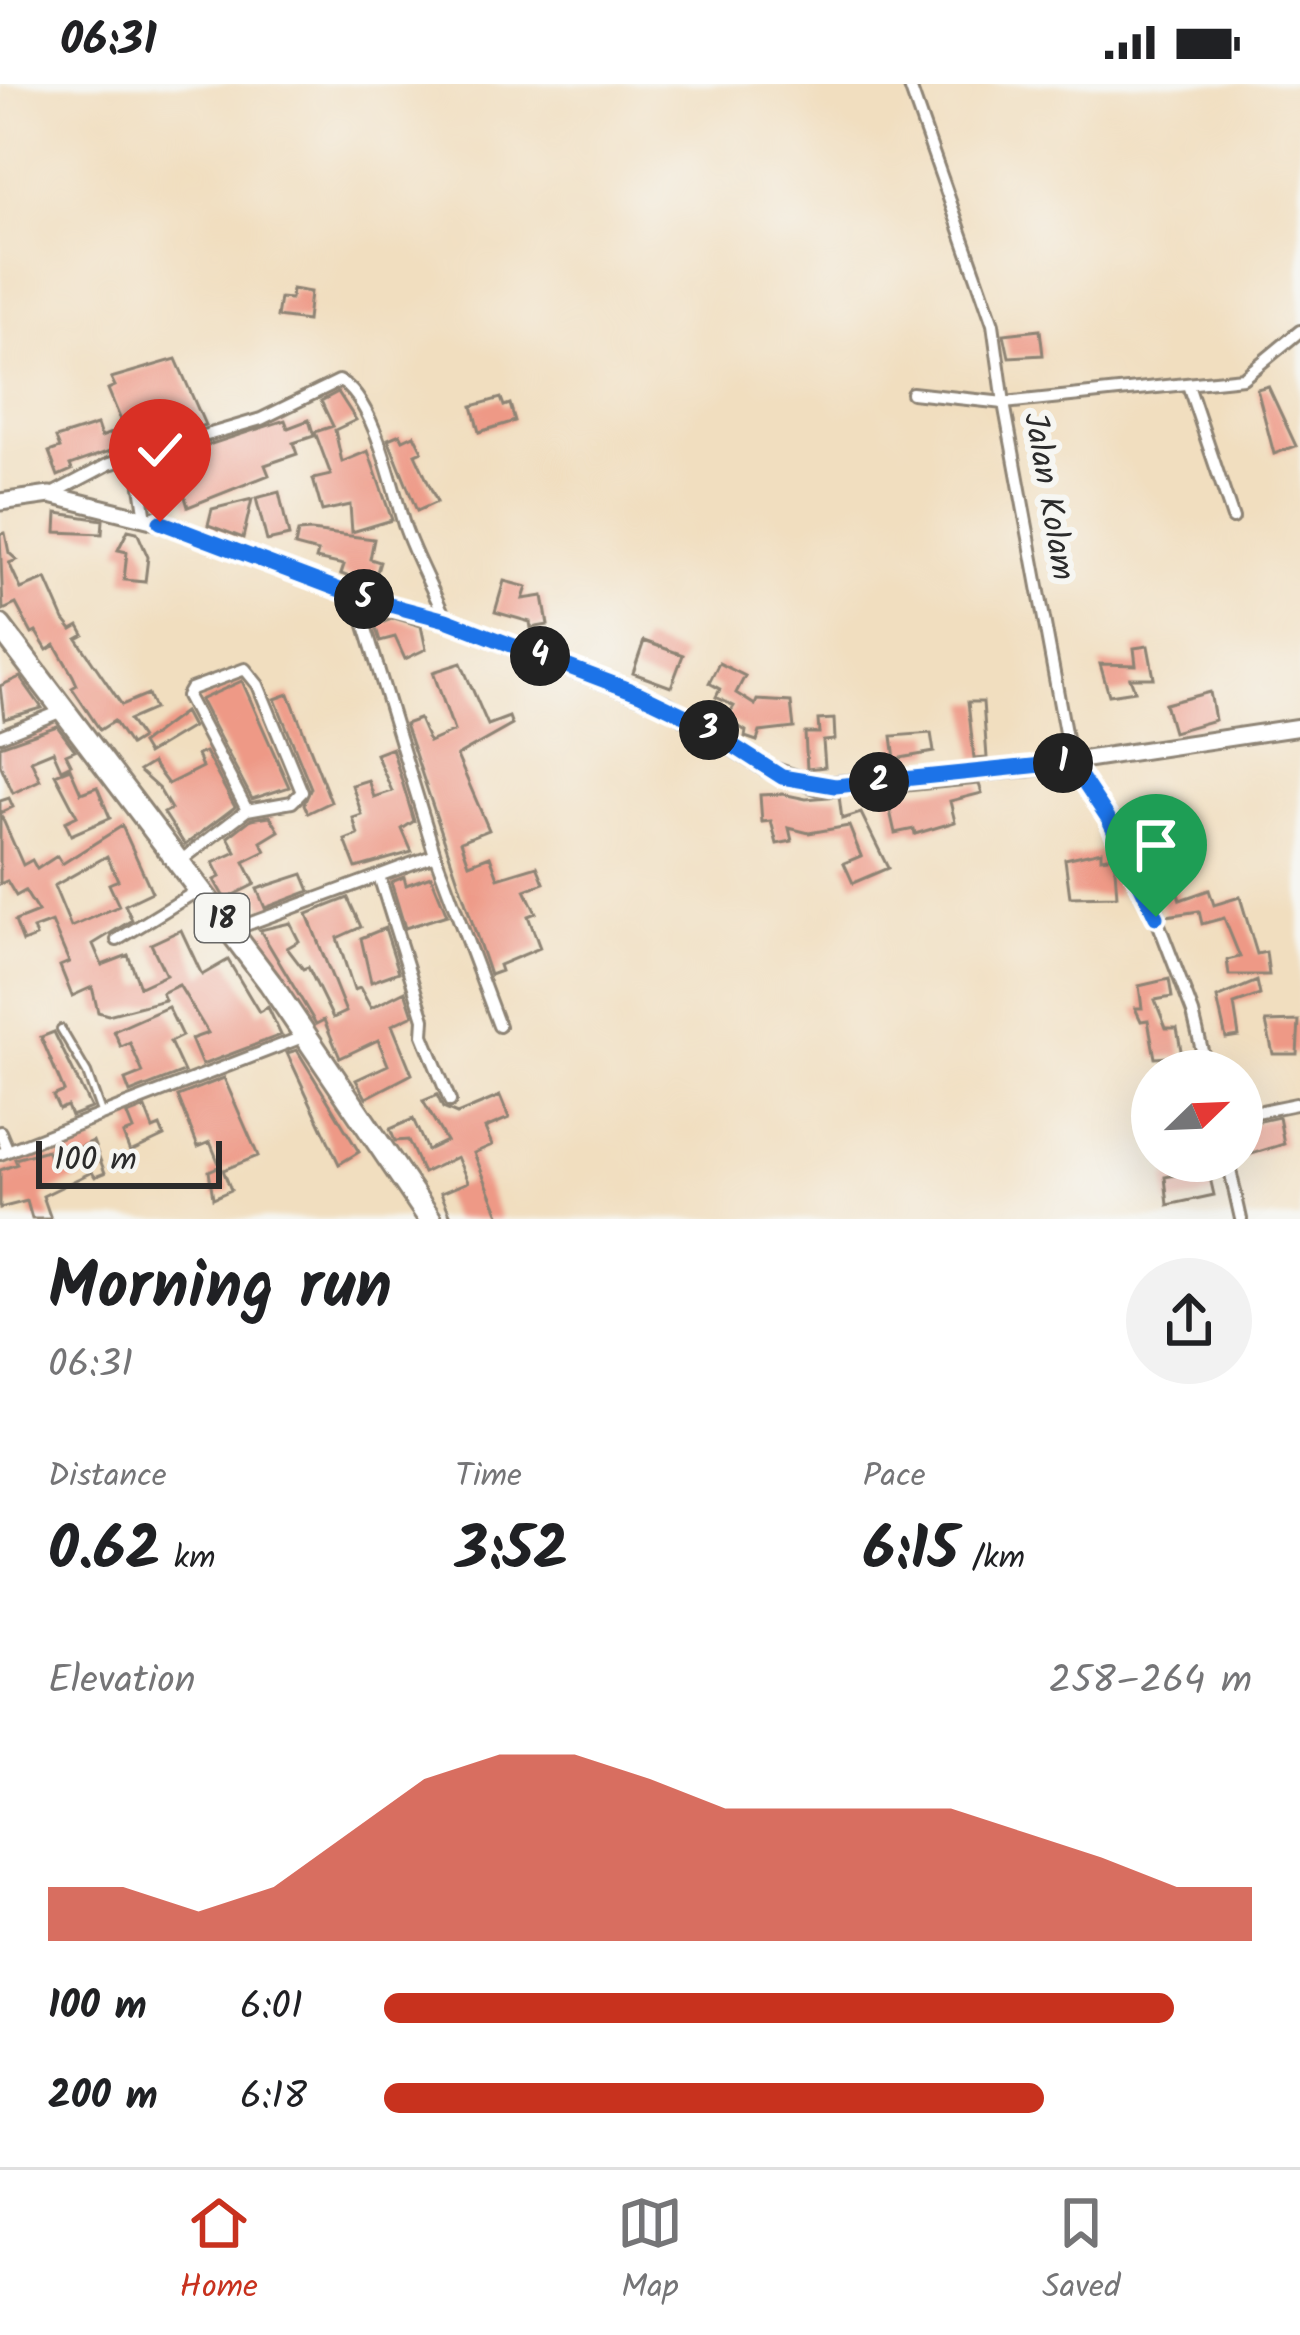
<!DOCTYPE html>
<html lang="en">
<head>
<meta charset="utf-8">
<style>
  :root { --surface:#fff; --page:#f2f2f2; --text:#202124; --muted:#757577; --line:#e0e0e0; --accent:#c8321e }
  body { margin:0; font-family:Kalam,sans-serif; background:var(--page); color:var(--text); height:100vh; display:flex; flex-direction:column; font-size:45px; white-space:nowrap }
  * { box-sizing:border-box; margin:0 }
  p { font-size:39px; color:var(--muted) }
  .icon { flex:none; width:66px; height:66px; fill:none; stroke:currentColor; stroke-width:2; stroke-linecap:round; stroke-linejoin:round }
  .map { position:relative; height:1135px; overflow:hidden }
  .drawer { display:flex; flex-direction:column; background:var(--surface); flex:1 }
  .drawer>* { flex:none }
  .needle { width:78px; rotate:67deg }
  .controls { position:absolute; left:1131px; top:966px; display:grid; gap:24px }
  .controls a { display:grid; place-items:center; width:132px; height:132px; border-radius:50%; background:var(--surface); box-shadow:0 12px 48px #0002; font-size:60px }
  .scale { position:absolute; left:36px; bottom:30px; width:186px; box-sizing:border-box; padding-left:12px; border:6px solid #2b2b2b; border-top:0; font-size:33px; line-height:42px; white-space:nowrap; color:#2b2b2b; -webkit-text-stroke:9px #f6f6f2; paint-order:stroke }
  .pin { position:absolute; display:grid; place-items:center; width:102px; height:102px; color:#fff; margin:-123px -51px; border-radius:50% 50% 50% 0; rotate:-45deg; box-shadow:0 0 12px #0007 }
  .pin .icon { rotate:45deg }
  .km { position:absolute; width:60px; height:60px; margin:-30px; border-radius:50%; background:#222; color:#fff; font-size:33px; line-height:60px; text-align:center }
  .round { display:grid; place-items:center; flex:none; width:126px; height:126px; border-radius:63px; background:var(--page) }
  .overview { display:flex; align-items:center; justify-content:space-between; height:204px; padding:0 48px }
  h1 { font-size:66px; font-weight:800; line-height:90px }
  .metrics { display:grid; grid-template-columns:repeat(3,1fr); gap:18px; height:204px; padding:12px 48px }
  .metrics div { display:grid; align-content:center }
  .metrics b { font-size:60px; font-weight:800 }
  .metrics small { font-size:33px; font-weight:400 }
  .metrics p { font-size:33px }
  .chart { height:336px; padding:24px 48px }
  .chart p { display:flex; justify-content:space-between }
  .chart svg { width:100%; height:216px; margin-top:12px; fill:var(--accent); opacity:.7 }
  ul { padding:0 48px; list-style:none; font-size:39px }
  li { display:grid; grid-template-columns:192px 144px 1fr; align-items:center; height:90px }
  li i { height:30px; border-radius:15px; background:var(--accent) }
  .status { display:flex; justify-content:space-between; align-items:center; height:84px; padding:0 60px; background:var(--surface); direction:ltr }
  .status svg { height:33px; fill:currentColor }
  .tabs { display:flex; justify-content:space-around; align-items:center; height:168px; border-top:3px solid var(--line); background:var(--surface); font-size:33px; color:var(--muted) }
  .tabs a { display:grid; justify-items:center; gap:6px }
  .tabs .on { color:var(--accent) }
  .map>svg:first-child { display:block }
</style>
</head>
<body>
<div class="status"><b>06:31</b><svg viewBox="0 0 49 12"><path d="M0 12V9h3v3zM5 12V6h3v6zM10 12V3h3v9zM15 12V0h3v12zM26 1h20v11H26zM47 4h2v5h-2z"/></svg></div>
<div class="map">
<svg width="1300" height="1135" viewBox="0 0 1300 1135">
  <rect width="100%" height="100%" fill="#f6f6f2"/>
  <filter id="ink" filterUnits="userSpaceOnUse"><feTurbulence type="fractalNoise" baseFrequency=".00833" numOctaves="2"/><feDisplacementMap in="SourceGraphic" scale="24" xChannelSelector="R" yChannelSelector="G"/><feConvolveMatrix kernelMatrix="1 2 1 2 8 2 1 2 1" color-interpolation-filters="sRGB"/></filter>
  <filter id="wash" filterUnits="userSpaceOnUse"><feTurbulence type="fractalNoise" baseFrequency=".004" numOctaves="4" result="noise"/><feDisplacementMap in="SourceGraphic" scale="48" xChannelSelector="R" yChannelSelector="G"/><feGaussianBlur stdDeviation="2.7" result="paint"/><feColorMatrix in="noise" values="0 0 0 0 0 0 0 0 0 0 0 0 0 0 0 0 0 1.4 0 .05"/><feComposite in="paint" operator="in"/></filter>
  <g filter="url(#wash)">
    <rect width="100%" height="100%" fill="#f1debf"/>
    <g id="blocks">
      <path fill="#ee9986" fill-rule="evenodd" d="M292,205L310,208L307,237L277,233L280,214L291,215Z
        M1040,246L1043,271L1009,273L1004,250Z
        M176,275L205,341L143,360L141,356L70,381L72,386L58,392L49,368L60,364L56,354L97,341L101,353L124,344L108,305L115,302L111,294Z
        M1268,302L1296,362L1274,370L1257,305Z
        M338,308L356,336L335,346L342,378L368,367L392,436L352,448L350,421L322,427L313,395L331,391L315,348L333,342L321,317Z
        M501,314L504,322L510,320L515,337L479,348L472,322Z
        M285,336L288,344L309,336L314,352L293,359L297,370L265,381L269,391L188,423L181,399L159,402L161,419L154,420L149,392L140,383L202,375L199,364Z
        M400,350L403,356L414,351L422,367L415,370L437,418L417,427L388,355Z
        M279,408L289,452L267,457L256,414Z
        M252,415L243,454L208,441L212,425Z
        M57,429L103,436L102,450L56,448Z
        M128,446L137,448L148,473L145,498L124,496L127,468L118,466Z
        M311,447L374,455L370,475L380,478L373,501L341,490L344,481L316,475L318,468L295,462L298,448Z
        M5,449L9,469L17,476L9,479L21,505L46,495L64,536L72,546L79,542L84,551L77,555L122,621L148,610L154,625L129,636L141,654L130,661L114,637L100,646L72,604L77,601L73,592L55,561L47,566L36,548L32,550L16,520L3,526L0,450Z
        M504,497L527,503L523,515L543,512L548,541L531,544L530,538L495,528Z
        M371,528L384,538L394,534L421,542L426,565L405,575L395,553L380,557Z
        M644,557L683,571L671,603L633,589Z
        M1148,562L1154,594H1130L1135,607L1109,611L1100,580L1136,581L1134,564Z
        M461,579L488,641L509,633L512,641L457,672L489,746L461,757L469,780L490,772L498,794L537,782L544,799L525,806L536,829L528,832L540,864L499,881L501,887L490,891L405,640L419,635L429,658L454,647L433,588Z
        M719,579L745,592L736,609L755,621L757,616L791,618L794,644L760,648L757,657L745,653L746,647L726,635L734,622L716,613L720,605L709,599Z
        M20,593L42,624L4,635L0,602Z
        M242,597L289,703L252,715L200,616Z
        M1210,608L1215,636L1173,648L1165,620Z
        M289,610L331,718L308,729L304,720L311,704L275,615Z
        M968,618H983L987,674L974,675Z
        M184,628L192,643L147,670L141,660Z
        M834,635L835,656L823,657L825,683L807,685L805,649H819L818,636Z
        M57,642L75,666L66,670L71,680L61,685L53,667L31,676L40,696L13,709L0,680V662Z
        M931,649L934,668L895,675L892,652Z
        M392,664L414,737L402,745L412,768L356,784L345,756L358,751L353,734L362,731L352,701L368,696L374,713L392,707L376,670Z
        M205,668L235,723L185,761L164,729L171,725L159,705L139,687L152,679L168,700L202,683L197,671Z
        M70,684L81,709L97,703L110,734L71,751L65,738L77,732L55,690Z
        M979,700L982,709L950,717L955,738L915,750L914,745L895,749L886,709Z
        M782,710L806,715L839,712L842,735L861,729L888,784L853,799L844,779L861,772L849,742L809,749L789,744L792,757L777,760L771,737L762,738L760,711Z
        M9,714L13,723L0,729L23,781L32,776L37,785L57,772L62,780L122,742L152,808L125,821L132,836L93,860L102,881L128,871L140,903L166,891L151,860L181,846L202,891L228,876L259,928L268,923L281,951L202,981L191,955L208,949L179,901L162,909L165,916L108,931L98,928L92,903L72,912L60,882L69,878L52,838L33,845L36,853L23,858L15,837L38,828L25,807L16,812L7,797L0,800V717ZM107,772L118,796L109,800L119,822L71,843L54,802Z
        M270,732L279,747L261,758L266,767L244,778L255,800L225,815L214,796L220,793L213,779L236,768L228,753L251,735Z
        M1101,767V774L1114,772L1117,812L1070,813L1065,775Z
        M303,790L310,807L265,824L257,805Z
        M1172,791L1180,816L1209,806L1214,821L1240,813L1257,870L1266,868L1269,891H1229L1227,876L1240,873L1224,834L1202,840L1199,827L1166,832L1153,797Z
        M431,792L447,831L405,844L391,798L404,793L406,801Z
        M348,814L361,843L337,854L354,906L360,904L371,924L405,907L413,931L392,941L412,990L366,1014L356,996L388,981L378,956L340,974L324,936L316,940L260,846L290,839L299,857L287,864L303,885L308,883L333,934L346,928L307,830Z
        M385,844L399,888L371,898L361,854Z
        M1169,895L1172,913L1155,916L1166,944H1177L1182,972L1155,974L1148,936L1141,937L1135,924H1142L1139,902Z
        M1257,897L1260,911L1234,920L1239,952L1226,954L1217,914Z
        M168,923L182,952L170,958L184,988L130,1009L125,996L143,989L130,959L121,963L114,947Z
        M1299,937L1297,970H1273L1266,938Z
        M54,948L91,1024L71,1032L67,1022L59,1025L53,1012L64,1007L41,953Z
        M297,966L359,1068L339,1080L287,969Z
        M224,994L258,1072L223,1086L231,1106L213,1114L209,1087L220,1082L210,1058L198,1063L178,1012Z
        M437,1011L443,1024L457,1030L500,1012L509,1034L485,1044L492,1061L474,1069L501,1135H452L441,1109L468,1098L457,1073L423,1089L408,1056L395,1057L390,1045L413,1035L427,1066L446,1057L423,1017Z
        M145,1024L153,1045L160,1042L164,1052L130,1068L123,1050L133,1046L127,1031Z
        M1279,1033L1284,1060L1242,1073V1041Z
        M93,1057L105,1089L95,1093L92,1088L43,1112L51,1135H32L27,1117L0,1124V1086L17,1080L15,1075L47,1066L51,1076Z
        M1208,1085L1214,1111L1168,1121L1165,1093Z"/>
    </g>
  </g>
  <g filter="url(#ink)">
    <use href="#blocks" fill-opacity="0" stroke="#8e8475" stroke-width="3"/>
    <g fill="none" stroke-linecap="round" stroke-linejoin="round">
      <g stroke="#8e8475" stroke-width="12">
        <path id="lane" d="M61,945L87,989L102,1031"/>
      </g>
      <g stroke="#8e8475" stroke-width="16">
        <path id="street" d="M909,0L993,240L1004,319L912,309
          M1188,301L1233,434
          M140,395L146,435
          M50,411L109,380L261,335L339,297C373,311 393,406 404,441C415,473 433,505 446,536
          M0,652L62,627
          M435,771L499,942
          M179,778L247,726L292,718L302,708L258,601L245,585L191,605L187,612L247,726
          M379,792L424,935L423,951L450,1017
          M232,846L435,771L356,512
          M117,856L200,805
          M1207,987L1193,929L1156,833L1133,779L1069,670L1004,319L1243,294L1300,247
          M1242,1031L1296,1020
          M0,1048L8,1067
          M0,1070L305,952
          M1228,1077L1241,1135"/>
      </g>
      <g stroke="#8e8475" stroke-width="21">
        <path id="secondary" d="M0,418L50,411L160,438L356,512L446,536L666,621L768,685L818,702L1027,684L1300,643"/>
      </g>
      <g stroke="#8e8475" stroke-width="27">
        <path id="highway" d="M0,542L270,899L430,1135"/>
      </g>
      <use href="#lane" stroke="#fff" stroke-width="6"/>
      <use href="#street" stroke="#fff" stroke-width="10"/>
      <use href="#secondary" stroke="#fff" stroke-width="15"/>
      <use href="#highway" stroke="#fff" stroke-width="21"/>
    </g>
  </g>
  <g fill="none" stroke-linecap="round" stroke-linejoin="round" filter="url(#ink)">
    <g stroke="#fff" stroke-width="24">
      <path id="route" d="M160,438L356,512L446,536L640,610L688,633L782,693L835,702L1071,678L1108,734L1156,833"/>
    </g>
    <use href="#route" stroke="#1a73e8" stroke-width="15"/>
  </g>
  <g text-anchor="middle" stroke-width="12" stroke-linejoin="round" paint-order="stroke">
    <rect fill="#f6f6f2" stroke="#686867" stroke-width="3" x="195" y="810" width="54" height="48" rx="9"/>
    <g font-size="30" font-weight="bold" fill="#2b2b2b">
      <text x="222" y="844">18</text>
    </g>
    <g font-size="33" fill="#2b2b2b" stroke="#f6f6f2">
      <text transform="translate(1051 412) rotate(80)" y="12">Jalan Kolam</text>
    </g>
  </g>
</svg>
<div class="controls">
<a><svg class="needle" viewBox="-14 -14 28 28"><path d="M0-13l5 13h-10z" fill="#e53935"/><path d="M0 13l5-13h-10z" fill="#757577"/></svg></a>
</div>
<div class="scale">100 m</div>
<div class="pin" style="left:1156px;top:833px;background:#1e9e55"><svg class="icon" aria-label="arrive" viewBox="0 0 24 24"><path d="M6 21V4h12l-3 4 3 4H6"/></svg></div>
<div class="pin" style="left:160px;top:438px;background:#d93025"><svg class="icon" aria-label="check" viewBox="0 0 24 24"><path d="M5 12l5 5 9-10"/></svg></div>
<b class="km" style="left:1063px;top:679px">1</b>
<b class="km" style="left:879px;top:698px">2</b>
<b class="km" style="left:709px;top:646px">3</b>
<b class="km" style="left:540px;top:572px">4</b>
<b class="km" style="left:364px;top:515px">5</b>
</div>
<section class="drawer">
<div class="overview"><div><h1>Morning run</h1><p>06:31</p></div><a class="round"><svg class="icon" aria-label="share" viewBox="0 0 24 24"><path d="M12 15V3M7 8l5-5 5 5M5 13v7h14v-7"/></svg></a></div>
<div class="metrics">
<div><p>Distance</p><b>0.62<small> km</small></b></div>
<div><p>Time</p><b>3:52</b></div>
<div><p>Pace</p><b>6:15<small> /km</small></b></div>
</div>
<div class="chart"><p><span>Elevation</span>258–264 m</p>
<svg viewBox="0 0 160 44" preserveAspectRatio="none"><path d="M0 44V33L10 33L20 38L30 33L40 22L50 11L60 6L70 6L80 11L90 17L100 17L110 17L120 17L130 22L140 27L150 33L160 33V44z"/></svg>
</div>
<ul>
<li><b>100 m</b>6:01<i style="width:91%"></i></li>
<li><b>200 m</b>6:18<i style="width:76%"></i></li>
</ul>
</section>
<nav class="tabs">
<a class="on"><svg class="icon" aria-label="home" viewBox="0 0 24 24"><path d="M3 11l9-7 9 7M6 9v11h12V9"/></svg>Home</a>
<a><svg class="icon" aria-label="map" viewBox="0 0 24 24"><path d="M3 6l6-2 6 2 6-2v14l-6 2-6-2-6 2zM9 4v14M15 6v14"/></svg>Map</a>
<a><svg class="icon" aria-label="saved" viewBox="0 0 24 24"><path d="M7 4h10v16l-5-4-5 4z"/></svg>Saved</a>
</nav>
</body>
</html>
